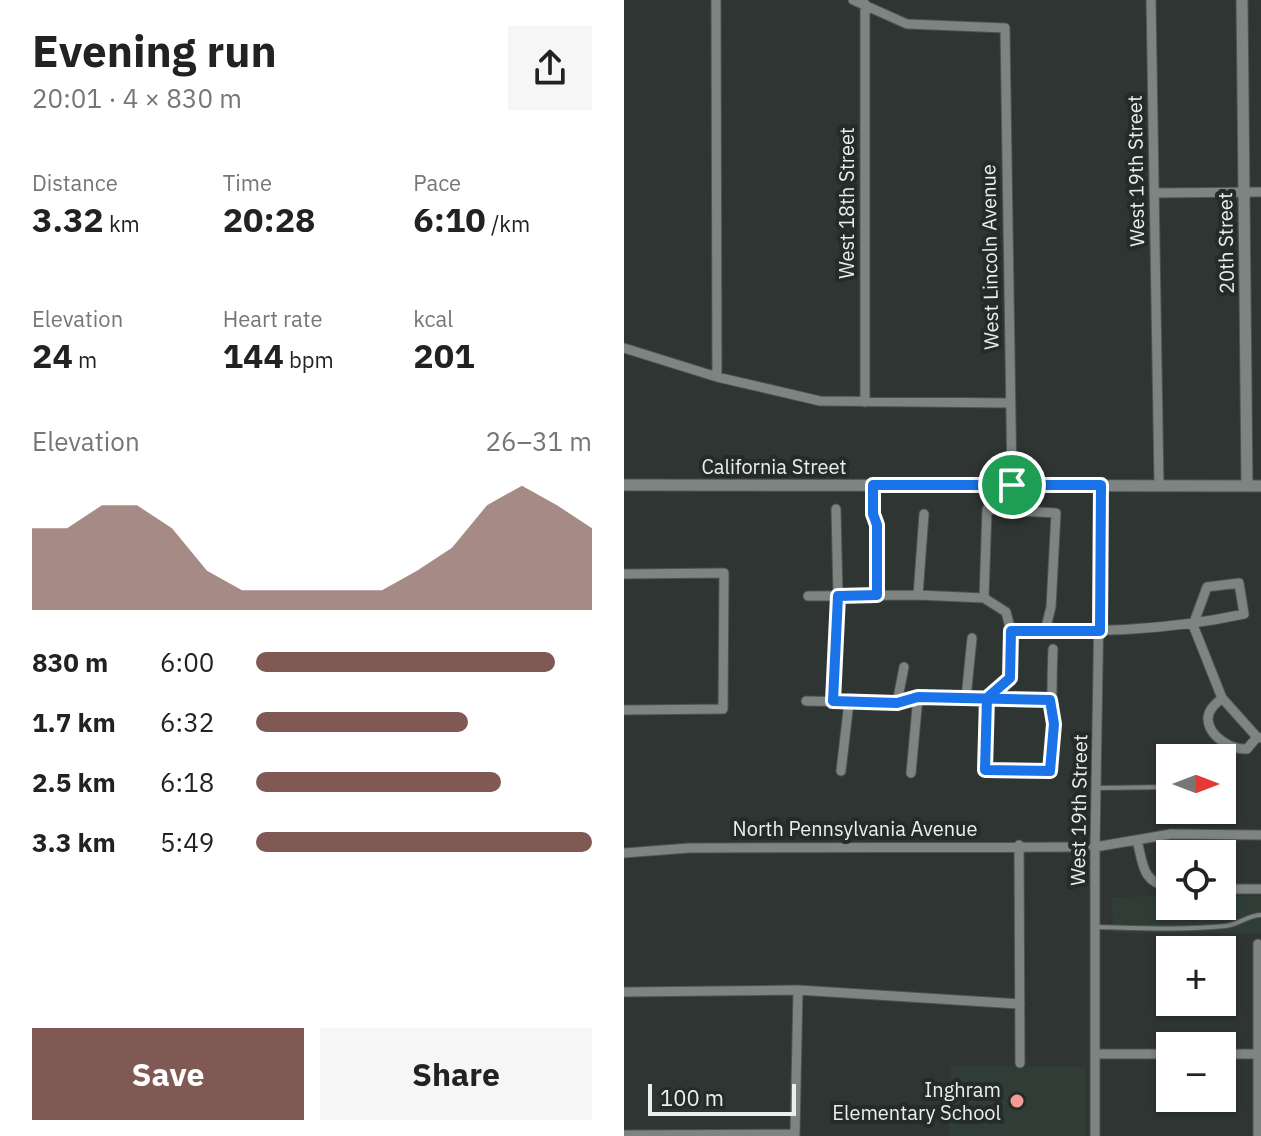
<!DOCTYPE html>
<html lang="en">
<head>
<meta charset="utf-8">
<style>
  :root { --surface:#fff; --page:#f6f6f6; --text:#222; --muted:#767676; --accent:#815954 }
  body { margin:0; font-family:"IBM Plex Sans",sans-serif; background:var(--page); color:var(--text); height:100vh; display:flex; flex-direction:column; font-size:30px; white-space:nowrap }
  * { box-sizing:border-box; margin:0 }
  p { font-size:26px; color:var(--muted) }
  .icon { flex:none; width:44px; height:44px; fill:none; stroke:currentColor; stroke-width:2; stroke-linecap:round; stroke-linejoin:round }
  .map { position:relative; flex:1; overflow:hidden }
  .drawer { display:flex; flex-direction:column; background:var(--surface); width:624px }
  .drawer>* { flex:none }
  .needle { width:52px; rotate:90deg }
  .controls { position:absolute; left:532px; top:744px; display:grid; gap:16px }
  .controls a { display:grid; place-items:center; width:80px; height:80px; border-radius:0px; background:var(--surface); box-shadow:0 2px 6px #0004; font-size:40px }
  .scale { position:absolute; left:24px; bottom:20px; width:148px; box-sizing:border-box; padding-left:8px; border:4px solid #eaeeec; border-top:0; font-size:22px; line-height:28px; white-space:nowrap; color:#eaeeec; -webkit-text-stroke:6px #252b29; paint-order:stroke }
  .pin { position:absolute; display:grid; place-items:center; width:68px; height:68px; color:#fff; margin:-34px; border:4px solid #fff; border-radius:50%; box-shadow:0 2px 8px #0007 }
  .round { display:grid; place-items:center; flex:none; width:84px; height:84px; border-radius:0px; background:var(--page) }
  .head { display:flex; align-items:center; justify-content:space-between; height:136px; padding:0 32px }
  h1 { font-size:44px; font-weight:800; line-height:60px }
  .stats { display:grid; grid-template-columns:repeat(3,1fr); gap:12px; height:136px; padding:8px 32px }
  .stats div { display:grid; align-content:center }
  .stats b { font-size:34px; font-weight:800 }
  .stats small { font-size:22px; font-weight:400 }
  .stats p { font-size:22px }
  .chart { height:224px; padding:16px 32px }
  .chart p { display:flex; justify-content:space-between }
  .chart svg { width:100%; height:144px; margin-top:8px; fill:var(--accent); opacity:.7 }
  .button { display:flex; gap:16px; margin-top:auto; padding:16px 32px }
  .button a { flex:1; height:92px; border-radius:0px; background:var(--accent); color:#fff; font-size:32px; font-weight:800; line-height:92px; text-align:center }
  .button a+a { background:var(--page); color:var(--text) }
  ul { padding:0 32px; list-style:none; font-size:26px }
  li { display:grid; grid-template-columns:128px 96px 1fr; align-items:center; height:60px }
  li i { height:20px; border-radius:10px; background:var(--accent) }
  main { display:flex; flex:1; min-height:0 }
  .map>svg:first-child { display:block }
</style>
</head>
<body>
<main>
<section class="drawer">
<div class="head"><div><h1>Evening run</h1><p>20:01 · 4 × 830 m</p></div><a class="round"><svg class="icon" aria-label="share" viewBox="0 0 24 24"><path d="M12 15V3M7 8l5-5 5 5M5 13v7h14v-7"/></svg></a></div>
<div class="stats">
<div><p>Distance</p><b>3.32<small> km</small></b></div>
<div><p>Time</p><b>20:28</b></div>
<div><p>Pace</p><b>6:10<small> /km</small></b></div>
</div>
<div class="stats">
<div><p>Elevation</p><b>24<small> m</small></b></div>
<div><p>Heart rate</p><b>144<small> bpm</small></b></div>
<div><p>kcal</p><b>201</b></div>
</div>
<div class="chart"><p><span>Elevation</span>26–31 m</p>
<svg viewBox="0 0 160 44" preserveAspectRatio="none"><path d="M0 44V19L10 19L20 12L30 12L40 19L50 32L60 38L70 38L80 38L90 38L100 38L110 32L120 25L130 12L140 6L150 12L160 19V44z"/></svg>
</div>
<ul>
<li><b>830 m</b>6:00<i style="width:89%"></i></li>
<li><b>1.7 km</b>6:32<i style="width:63%"></i></li>
<li><b>2.5 km</b>6:18<i style="width:73%"></i></li>
<li><b>3.3 km</b>5:49<i style="width:100%"></i></li>
</ul>
<div class="button"><a>Save</a><a>Share</a></div>
</section>
<div class="map">
<svg width="637" height="1136" viewBox="0 0 637 1136">
  <rect width="100%" height="100%" fill="#2f3533"/>
  <path fill="#303d37" d="M546,896V906H598V896H637V933H489L488,897Z
    M326,1066L461,1067V1136H325Z"/>
  <g fill="none" stroke-linecap="round" stroke-linejoin="round">
    <g stroke="#4e5351" stroke-width="6">
      <path id="service" d="M473,788L546,787
        M474,927C516,928 559,930 601,926C614,925 624,915 637,915"/>
    </g>
    <g stroke="#4e5351" stroke-width="11">
      <path id="minor" d="M92,0L93,377
        M229,0L283,24L381,28L388,485
        M527,0L535,485
        M241,4V402
        M530,193L637,192
        M0,348L93,377L196,401L386,403
        M249,485V514L253,525V595
        M0,574L100,573L99,709L0,710
        M294,595L300,514
        M360,598L363,509L432,513L427,607L421,631
        M387,631C468,632 542,631 620,614L615,583L583,587L569,625L598,698L633,737L637,738
        M342,698L348,638
        M598,698C592,704 584,709 584,719C585,737 608,750 623,749L633,737
        M426,700L363,698L361,770L426,771C429,730 427,690 429,649
        M182,701L273,703L294,697L363,698L386,678L387,631L382,612L360,598L294,595L184,596
        M209,701L214,596L212,509
        M273,703L280,667
        M217,771L225,702
        M287,773L294,697
        M513,840C519,864 518,883 546,887
        M395,845L396,1063
        M471,847L547,834L637,835
        M0,853L65,848L462,847
        M598,889H637
        M634,944V1136
        M0,992L174,990L396,1004
        M472,1054H546
        M598,1054H634
        M0,1135L171,1134L174,990
        M471,1136V847L477,485"/>
    </g>
    <g stroke="#4e5351" stroke-width="13">
      <path id="tertiary" d="M618,0L623,486
        M0,485L637,486"/>
    </g>
    <use href="#service" stroke="#7d8481" stroke-width="4"/>
    <use href="#minor" stroke="#7d8481" stroke-width="9"/>
    <use href="#tertiary" stroke="#7d8481" stroke-width="11"/>
  </g>
  <g fill="none" stroke-linecap="round" stroke-linejoin="round">
    <g stroke="#fff" stroke-width="16">
      <path id="route" d="M388,485H249V514L253,525V595L214,596L209,701L273,703L294,697L426,700L430,724L426,771L361,770L363,698L386,678L387,631H476L477,485H388"/>
    </g>
    <use href="#route" stroke="#1a73e8" stroke-width="10"/>
  </g>
  <circle fill="#f59c92" stroke="#252b29" stroke-width="3" cx="393" cy="1101" r="8"/>
  <g text-anchor="middle" stroke-width="8" stroke-linejoin="round" paint-order="stroke">
    <g font-size="20" fill="#eaeeec" stroke="#252b29">
      <text transform="translate(512 171) rotate(-91)" y="7">West 19th Street</text>
      <text transform="translate(223 203) rotate(-90)" y="7">West 18th Street</text>
      <text transform="translate(602 243) rotate(-91)" y="7">20th Street</text>
      <text transform="translate(366 257) rotate(-91)" y="7">West Lincoln Avenue</text>
      <text x="150" y="474">California Street</text>
      <text transform="translate(455 810) rotate(-89)" y="7">West 19th Street</text>
      <text x="231" y="836">North Pennsylvania Avenue</text>
    </g>
    <g font-size="20" fill="#eaeeec" stroke="#252b29" text-anchor="end">
      <text x="377" y="1097">Inghram<tspan x="377" dy="23">Elementary School</tspan></text>
    </g>
  </g>
</svg>
<div class="controls">
<a><svg class="needle" viewBox="-14 -14 28 28"><path d="M0-13l5 13h-10z" fill="#e53935"/><path d="M0 13l5-13h-10z" fill="#767676"/></svg></a>
<a><svg class="icon" aria-label="locate" viewBox="0 0 24 24"><circle cx="12" cy="12" r="6"/><path d="M12 2v4M12 18v4M2 12h4M18 12h4"/></svg></a>
<a>+</a>
<a>−</a>
</div>
<div class="scale">100 m</div>
<div class="pin" style="left:388px;top:485px;background:#1e9e55"><svg class="icon" aria-label="arrive" viewBox="0 0 24 24"><path d="M6 21V4h12l-3 4 3 4H6"/></svg></div>
</div>
</main>
</body>
</html>
